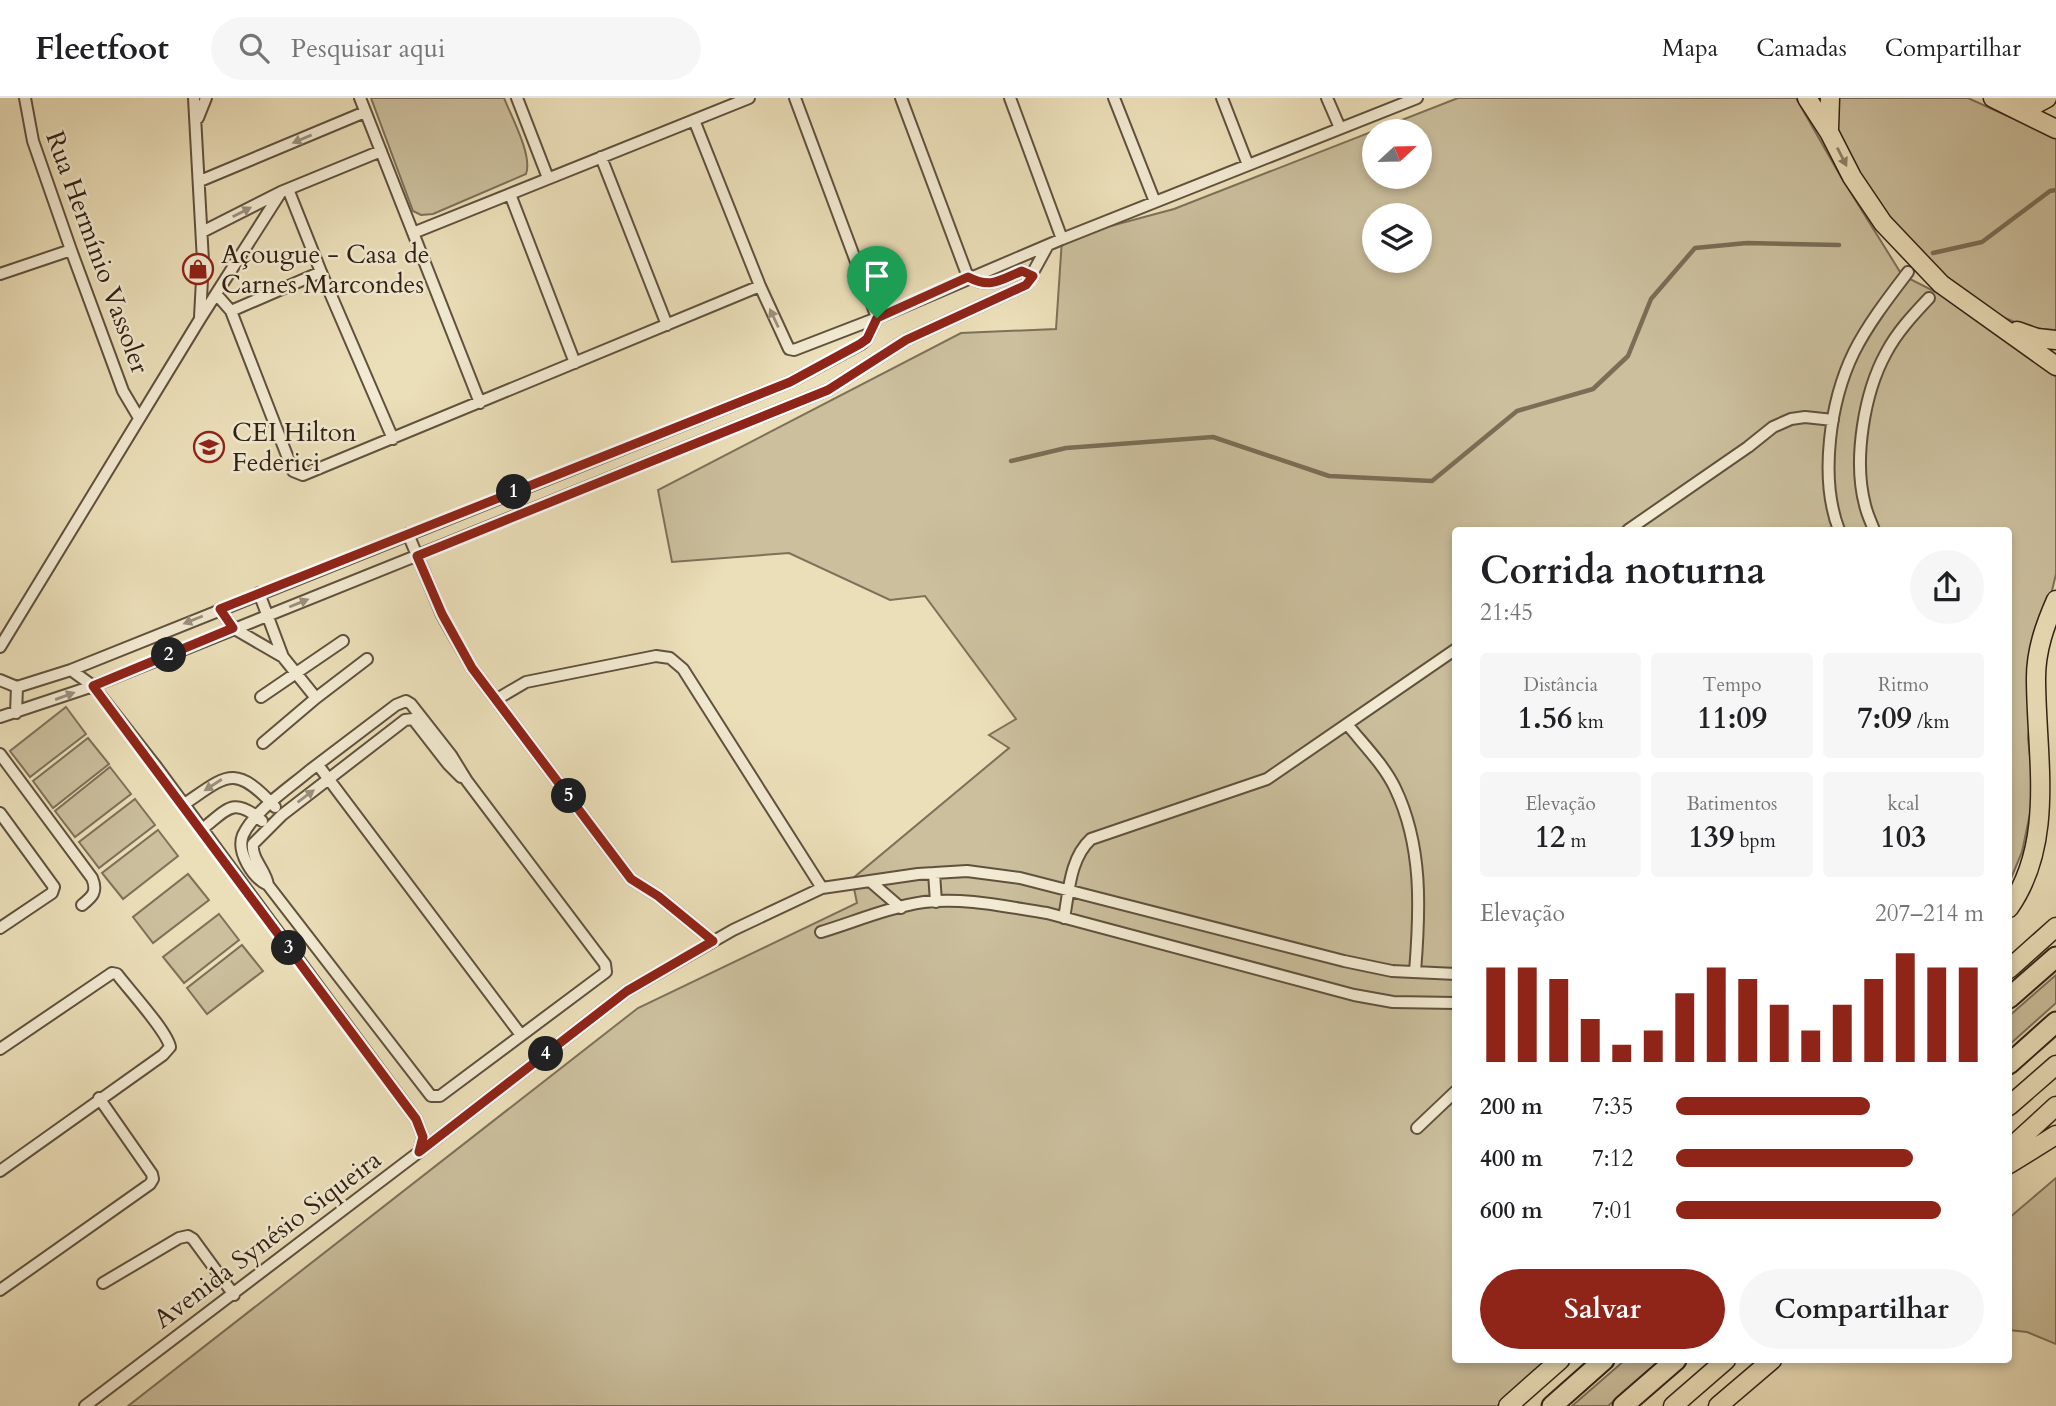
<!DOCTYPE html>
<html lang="pt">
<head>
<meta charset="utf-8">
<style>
  :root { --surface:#fff; --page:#f6f6f6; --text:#202124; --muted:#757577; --line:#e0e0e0; --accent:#8f2418 }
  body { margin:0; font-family:Cardo,serif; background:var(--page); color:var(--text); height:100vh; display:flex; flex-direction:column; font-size:26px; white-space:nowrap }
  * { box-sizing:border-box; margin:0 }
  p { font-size:23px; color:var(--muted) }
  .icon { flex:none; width:38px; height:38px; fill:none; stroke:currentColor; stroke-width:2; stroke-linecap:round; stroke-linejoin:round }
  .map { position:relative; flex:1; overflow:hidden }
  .details { position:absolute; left:1452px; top:429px; width:560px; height:836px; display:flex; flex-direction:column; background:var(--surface); border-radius:7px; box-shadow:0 4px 10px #0003 }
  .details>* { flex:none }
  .needle { width:46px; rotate:68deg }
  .tools { position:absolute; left:1362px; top:21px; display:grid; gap:14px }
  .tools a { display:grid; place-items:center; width:70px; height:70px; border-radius:50%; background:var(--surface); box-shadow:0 4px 10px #0003; font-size:35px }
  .pin { position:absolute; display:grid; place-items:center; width:60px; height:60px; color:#fff; margin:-72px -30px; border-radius:50% 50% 50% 0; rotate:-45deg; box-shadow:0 0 7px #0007 }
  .pin .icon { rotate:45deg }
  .km { position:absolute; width:35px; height:35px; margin:-18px; border-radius:50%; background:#222; color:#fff; font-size:19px; line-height:35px; text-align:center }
  .round { display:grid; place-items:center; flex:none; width:74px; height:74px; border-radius:37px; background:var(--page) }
  .overview { display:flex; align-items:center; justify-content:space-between; height:119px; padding:0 28px }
  h1 { font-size:38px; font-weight:800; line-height:52px }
  .metrics { display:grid; grid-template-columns:repeat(3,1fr); gap:10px; height:119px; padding:7px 28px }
  .metrics div { display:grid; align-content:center; border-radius:7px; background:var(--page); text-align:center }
  .metrics b { font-size:30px; font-weight:800 }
  .metrics small { font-size:19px; font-weight:400 }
  .metrics p { font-size:19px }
  .chart { height:196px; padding:14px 28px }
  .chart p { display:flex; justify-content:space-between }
  .chart svg { width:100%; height:126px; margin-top:7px; stroke:var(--accent); stroke-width:6 }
  .button { display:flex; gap:14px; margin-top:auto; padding:14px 28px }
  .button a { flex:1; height:80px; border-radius:42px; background:var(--accent); color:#fff; font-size:28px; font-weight:800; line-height:80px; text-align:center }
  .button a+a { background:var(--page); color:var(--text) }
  ul { padding:0 28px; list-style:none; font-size:23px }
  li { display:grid; grid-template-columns:112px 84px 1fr; align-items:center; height:52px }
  li i { height:18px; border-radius:9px; background:var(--accent) }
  header { display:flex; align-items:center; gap:42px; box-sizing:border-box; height:98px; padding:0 35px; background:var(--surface); border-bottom:2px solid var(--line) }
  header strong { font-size:33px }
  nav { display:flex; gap:38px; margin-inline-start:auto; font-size:24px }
  .search { width:490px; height:63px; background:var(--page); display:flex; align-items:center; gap:18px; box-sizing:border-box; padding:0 24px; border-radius:38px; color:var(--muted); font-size:26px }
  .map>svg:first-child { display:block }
</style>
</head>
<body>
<header>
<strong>Fleetfoot</strong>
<div class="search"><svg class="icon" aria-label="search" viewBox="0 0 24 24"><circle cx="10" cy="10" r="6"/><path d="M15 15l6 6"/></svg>Pesquisar aqui</div>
<nav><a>Mapa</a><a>Camadas</a><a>Compartilhar</a></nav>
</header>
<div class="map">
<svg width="2056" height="1308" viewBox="0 0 2056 1308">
  <rect width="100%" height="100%" fill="#ebdfb9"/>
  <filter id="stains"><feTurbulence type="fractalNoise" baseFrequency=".00286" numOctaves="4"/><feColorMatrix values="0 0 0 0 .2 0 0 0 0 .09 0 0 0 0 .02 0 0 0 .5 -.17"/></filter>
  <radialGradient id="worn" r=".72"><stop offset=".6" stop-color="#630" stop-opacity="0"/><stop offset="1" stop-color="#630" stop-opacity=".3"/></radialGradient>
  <path fill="#cbbf9d" stroke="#7e7059" stroke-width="2" fill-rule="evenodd" d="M371,0H504C511,18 533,58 526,76L433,116L421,117L413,113Z
    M1458,0H1796L1841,79L1902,177L1995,224L2056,279V476L2042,534L2028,640L2034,696L2022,754L2009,785V432H1456V1262H1559L1554,1267L1497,1308H128L638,910L857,805L852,781L1009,650L989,637L1016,621L925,498L890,502L789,455L672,464L658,392L961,235L1056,231L1062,141L1174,111ZM1374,33H1419V79H1374ZM1374,117H1419V163H1374Z
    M1838,0H1968L2056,40V232C1976,233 1885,126 1851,61C1847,52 1839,41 1836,32C1834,23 1837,10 1838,0Z
    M66,609L86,636L30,679L10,653Z
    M88,640L109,666L53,710L33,683Z
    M110,669L131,696L75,739L55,713Z
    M135,701L155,727L99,770L79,744Z
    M158,732L178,758L123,801L102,775Z
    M188,776L209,802L153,845L133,819Z
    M219,816L239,842L184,885L163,859Z
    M242,847L263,873L207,916L187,890Z
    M2056,877V905L2009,947V918Z
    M2056,1080V1246L2027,1234L2009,1232V1120Z
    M1625,1262H1661L1608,1308H1572Z"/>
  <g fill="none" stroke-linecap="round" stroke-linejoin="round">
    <path stroke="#7b6d56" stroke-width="4.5" d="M1933,155L1982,144L2050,93L2056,92
      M1011,363L1066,350L1213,339L1329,378L1432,383L1517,313L1593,291L1628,258L1651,201L1695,150L1747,145L1839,147"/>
    <g stroke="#60513e" stroke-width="14">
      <path id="minor" d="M25,0L33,43L71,152L123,293L139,320
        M194,0L203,163L200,219
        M360,0L480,305
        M517,0L548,80
        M795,0L877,220
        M901,0L968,179C991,191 1000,182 1022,173L1033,178
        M1010,0L1062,141
        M1114,0L1155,104
        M1222,0L1248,67
        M1327,0L1340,30
        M198,20L206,0
        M694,22L760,188L789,251L794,252L877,220L1062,141L1417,0
        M601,59L667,227
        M200,83L365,14
        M288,91L321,174L393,341
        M510,96L575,265
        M202,134L281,94L381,53
        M413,135L749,0
        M0,176L71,152
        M217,197L231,213L293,373L303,377L760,188
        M231,213L321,174
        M1628,432L1748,349L1773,329L1791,321L1805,319L1833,322
        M1839,432C1819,380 1830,303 1854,254C1868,226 1889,199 1908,174
        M1874,432C1871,424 1867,416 1865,407C1853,362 1864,295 1886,255C1897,234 1913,217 1929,200
        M408,436L442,517L472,570L631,781L658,798L713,843
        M259,495L283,559L316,600
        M220,511L233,530L283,559
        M0,549L200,221L281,94
        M71,572L93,588L155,667L416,1021L423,1039L419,1054L85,1308
        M0,582L17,589L71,572L790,284L861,246L867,241L877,220
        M261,599L343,543
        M497,601L526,584L656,558L670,560L683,571L822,790
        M406,603L411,606L451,657L467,683L605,866L606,874L440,998H431L268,787C253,780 236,754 243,737C254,713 289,690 309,673C338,651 367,629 396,607Z
        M16,615L17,589
        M0,619L93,588L828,292L906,242L1026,187L1048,147
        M1347,626C1363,646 1384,667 1395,690C1423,748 1420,812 1415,874
        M263,645L316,600L367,561
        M0,656L92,780C98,794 92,799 82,807
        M318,667L521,937
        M183,707C226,678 234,664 275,709
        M0,715L54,789L52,795L0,830
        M201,732C227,712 233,697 262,723
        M934,775L936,804
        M871,784L901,810
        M268,787C266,772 251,761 253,746L282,717L405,622L413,621L448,666L461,679
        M1064,820C1069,793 1070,760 1091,741L1267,681L1456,551
        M821,834C854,824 889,809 924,804C965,799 1007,809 1047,815L1354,897L1393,904L1456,905
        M0,951L112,875L117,876C129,892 167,933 170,949L163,957L0,1073
        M1417,1030L1456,993
        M419,1054L627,893L733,832L822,790L918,776L967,773L1020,780L1344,863L1392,873L1456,876
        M103,1185L179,1140L188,1138L193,1141L234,1197
        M0,1192L150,1086L153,1081L152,1076L99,1000"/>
    </g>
    <g stroke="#312215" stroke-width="21">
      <path id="primary" d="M1807,0L1829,34L1852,79L1883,125L1941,186L2056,268
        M1993,0L2056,31
        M2010,7H2034L2047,0
        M1829,31L1830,0
        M2017,233L2037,240L2056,242
        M2009,1051L2056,1008
        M2009,1066L2056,1037
        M1718,1308L1772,1262"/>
    </g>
    <g stroke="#312215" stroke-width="21">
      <path id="trunk" d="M2009,810C2056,743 2036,658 2036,580C2036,552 2045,527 2056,502
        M2009,871L2056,829
        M2009,1008L2056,967
        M1508,1308L1560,1262
        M1673,1308L1726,1262"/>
    </g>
    <g stroke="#312215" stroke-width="23">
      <path id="motorway" d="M2009,900L2056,859
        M2009,966L2056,924
        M1552,1308L1604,1262
        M1623,1308L1676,1262"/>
    </g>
    <use href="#minor" stroke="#f2ead2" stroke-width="10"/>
    <use href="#primary" stroke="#ebdfb9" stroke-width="18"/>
    <use href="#trunk" stroke="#ebdfb9" stroke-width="18"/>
    <use href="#motorway" stroke="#ebdfb9" stroke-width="19"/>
  </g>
  <defs><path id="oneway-solid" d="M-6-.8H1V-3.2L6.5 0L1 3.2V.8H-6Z" transform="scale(1.75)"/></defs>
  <g fill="#9b907d">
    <use href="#oneway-solid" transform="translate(302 41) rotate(157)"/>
    <use href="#oneway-solid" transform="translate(242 114) rotate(-27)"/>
    <use href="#oneway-solid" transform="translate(774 220) rotate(-115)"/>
    <use href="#oneway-solid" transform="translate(299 505) rotate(-22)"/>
    <use href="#oneway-solid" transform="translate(193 522) rotate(158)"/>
    <use href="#oneway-solid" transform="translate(65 598) rotate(-20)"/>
    <use href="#oneway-solid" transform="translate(213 687) rotate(147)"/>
    <use href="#oneway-solid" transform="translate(306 698) rotate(-37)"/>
  </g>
  <use fill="#8e8067" href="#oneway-solid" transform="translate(1842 59) rotate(63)"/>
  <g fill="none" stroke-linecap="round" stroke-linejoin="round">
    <g stroke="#fff" stroke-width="14">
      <path id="route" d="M1022,173L1033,178L1026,187L906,242L828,292L417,458L442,516L472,570L631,781L658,798L713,843L627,893L419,1054L423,1039L416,1021L93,588L233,530L220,511L790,284L860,246L867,241L877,220L968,179C991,191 1000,182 1022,173Z"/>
    </g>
    <use href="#route" stroke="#8f2418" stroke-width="9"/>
  </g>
  <defs>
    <g id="shop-ring" transform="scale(1.575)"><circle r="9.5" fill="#f2ead2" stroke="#8f2418" stroke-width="1.5"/><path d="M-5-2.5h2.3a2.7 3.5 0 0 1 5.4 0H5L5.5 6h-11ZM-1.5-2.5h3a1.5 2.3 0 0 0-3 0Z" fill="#8f2418"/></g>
    <g id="school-ring" transform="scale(1.575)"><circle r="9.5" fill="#f2ead2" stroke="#8f2418" stroke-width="1.5"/><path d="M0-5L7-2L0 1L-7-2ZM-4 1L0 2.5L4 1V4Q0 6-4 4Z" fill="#8f2418"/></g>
  </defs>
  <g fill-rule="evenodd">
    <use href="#shop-ring" x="198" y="171"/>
    <use href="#school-ring" x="209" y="349"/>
  </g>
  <g text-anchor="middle" stroke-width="5" stroke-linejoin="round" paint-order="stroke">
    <g font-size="26" fill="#312215" stroke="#f2ead2">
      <text transform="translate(98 154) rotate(70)" y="9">Rua Hermínio Vassoler</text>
      <text transform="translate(267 1141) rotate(-37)" y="9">Avenida Synésio Siqueira</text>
    </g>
    <g font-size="26" fill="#312215" stroke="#f2ead2" text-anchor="start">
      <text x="221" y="165">Açougue - Casa de<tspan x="221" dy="30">Carnes Marcondes</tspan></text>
      <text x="232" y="343">CEI Hilton<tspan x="232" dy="30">Federici</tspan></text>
    </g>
  </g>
  <rect width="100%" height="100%" filter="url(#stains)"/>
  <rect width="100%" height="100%" fill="url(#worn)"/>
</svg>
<div class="tools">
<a><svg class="needle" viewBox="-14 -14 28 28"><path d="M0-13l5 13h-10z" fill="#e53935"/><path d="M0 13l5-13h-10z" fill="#757577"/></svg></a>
<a><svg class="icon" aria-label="layers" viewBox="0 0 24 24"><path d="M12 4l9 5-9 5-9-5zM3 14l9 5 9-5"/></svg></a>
</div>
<div class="pin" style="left:877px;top:220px;background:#1e9e55"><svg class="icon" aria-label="arrive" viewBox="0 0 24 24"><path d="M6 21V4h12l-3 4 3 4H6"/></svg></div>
<b class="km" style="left:514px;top:394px">1</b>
<b class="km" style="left:169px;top:557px">2</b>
<b class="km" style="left:289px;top:850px">3</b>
<b class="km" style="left:546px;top:956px">4</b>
<b class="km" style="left:569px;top:698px">5</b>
<section class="details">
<div class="overview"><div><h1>Corrida noturna</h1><p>21:45</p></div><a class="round"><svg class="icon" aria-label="share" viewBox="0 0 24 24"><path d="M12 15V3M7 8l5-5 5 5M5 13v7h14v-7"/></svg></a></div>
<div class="metrics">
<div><p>Distância</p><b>1.56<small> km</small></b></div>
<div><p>Tempo</p><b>11:09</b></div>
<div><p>Ritmo</p><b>7:09<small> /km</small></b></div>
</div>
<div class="metrics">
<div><p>Elevação</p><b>12<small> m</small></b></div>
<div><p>Batimentos</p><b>139<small> bpm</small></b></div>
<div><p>kcal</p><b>103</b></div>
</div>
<div class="chart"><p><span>Elevação</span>207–214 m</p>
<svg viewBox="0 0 160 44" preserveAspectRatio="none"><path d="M5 44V11M15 44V11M25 44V15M35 44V29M45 44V38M55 44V33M65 44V20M75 44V11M85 44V15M95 44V24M105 44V33M115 44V24M125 44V15M135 44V6M145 44V11M155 44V11"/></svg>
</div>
<ul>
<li><b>200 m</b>7:35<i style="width:63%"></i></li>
<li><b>400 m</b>7:12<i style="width:77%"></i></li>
<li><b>600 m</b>7:01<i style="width:86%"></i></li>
</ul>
<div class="button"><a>Salvar</a><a>Compartilhar</a></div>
</section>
</div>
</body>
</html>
